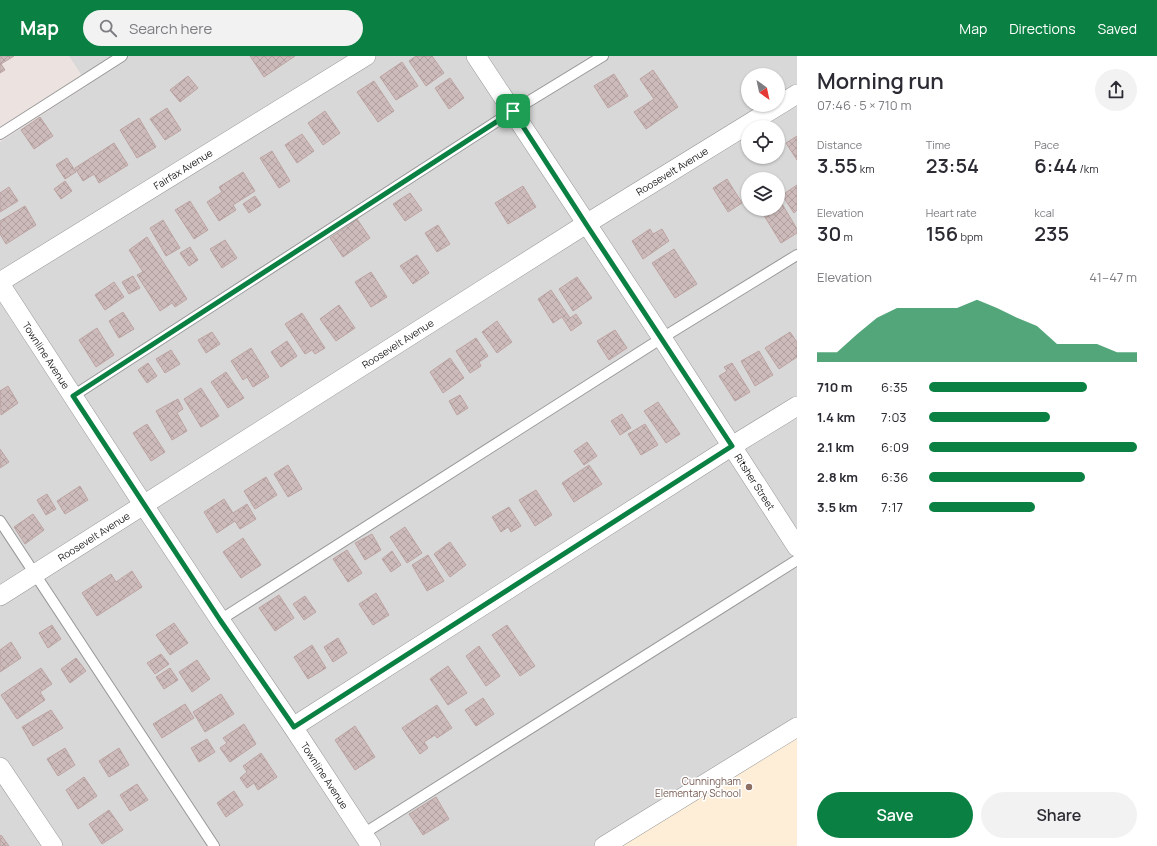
<!DOCTYPE html>
<html lang="en">
<head>
<meta charset="utf-8">
<style>
  :root { --surface:#fff; --page:#f2f2f3; --text:#2b2b33; --muted:#7c7c81; --accent:#0b8043 }
  body { margin:0; font-family:Manrope,sans-serif; background:var(--page); color:var(--text); height:100vh; display:flex; flex-direction:column; font-size:15px; white-space:nowrap }
  * { box-sizing:border-box; margin:0 }
  p { font-size:13px; color:var(--muted) }
  .icon { flex:none; width:22px; height:22px; fill:none; stroke:currentColor; stroke-width:2; stroke-linecap:round; stroke-linejoin:round }
  .map { position:relative; flex:1; overflow:hidden }
  .details { display:flex; flex-direction:column; background:var(--surface); width:360px }
  .details>* { flex:none }
  .needle { width:26px; rotate:147deg }
  .controls { position:absolute; left:741px; top:12px; display:grid; gap:8px }
  .controls a { display:grid; place-items:center; width:44px; height:44px; border-radius:50%; background:var(--surface); box-shadow:0 1px 3px #0004; font-size:20px }
  .pin { position:absolute; display:grid; place-items:center; width:34px; height:34px; color:#fff; margin:-17px; border-radius:8px; box-shadow:0 2px 6px #0006 }
  .round { display:grid; place-items:center; flex:none; width:42px; height:42px; border-radius:21px; background:var(--page) }
  .overview { display:flex; align-items:center; justify-content:space-between; height:68px; padding:0 20px }
  h1 { font-size:22px; font-weight:600; line-height:30px }
  .metrics { display:grid; grid-template-columns:repeat(3,1fr); gap:6px; height:68px; padding:4px 20px }
  .metrics div { display:grid; align-content:center }
  .metrics b { font-size:20px; font-weight:600 }
  .metrics small { font-size:11px; font-weight:400 }
  .metrics p { font-size:11px }
  .chart { height:112px; padding:8px 20px }
  .chart p { display:flex; justify-content:space-between }
  .chart svg { width:100%; height:72px; margin-top:4px; fill:var(--accent); opacity:.7 }
  .action { display:flex; gap:8px; margin-top:auto; padding:8px 20px }
  .action a { flex:1; height:46px; border-radius:24px; background:var(--accent); color:#fff; font-size:16px; font-weight:600; line-height:46px; text-align:center }
  .action a+a { background:var(--page); color:var(--text) }
  ul { padding:0 20px; list-style:none; font-size:13px }
  li { display:grid; grid-template-columns:64px 48px 1fr; align-items:center; height:30px }
  li i { height:10px; border-radius:5px; background:var(--accent) }
  header { display:flex; align-items:center; gap:24px; box-sizing:border-box; height:56px; padding:0 20px; background:var(--accent); color:#fff }
  header strong { font-size:19px }
  nav { display:flex; gap:22px; margin-inline-start:auto; font-size:14px }
  .search { width:280px; height:36px; background:var(--page); display:flex; align-items:center; gap:10px; box-sizing:border-box; padding:0 14px; border-radius:22px; color:var(--muted); font-size:15px }
  main { display:flex; flex:1; min-height:0 }
  .map>svg:first-child { display:block }
</style>
</head>
<body>
<header>
<strong>Map</strong>
<div class="search"><svg class="icon" aria-label="search" viewBox="0 0 24 24"><circle cx="10" cy="10" r="6"/><path d="M15 15l6 6"/></svg>Search here</div>
<nav><a>Map</a><a>Directions</a><a>Saved</a></nav>
</header>
<main>
<div class="map">
<svg width="797" height="790" viewBox="0 0 797 790">
  <defs>
    <pattern id="building-cross-hatch" width="8" height="8" patternUnits="userSpaceOnUse"><rect width="8" height="8" fill="#ccbbba"/><path d="M0 0l8 8M0 8l8-8" fill="none" stroke="#afa09f"/></pattern>
  </defs>
  <rect width="100%" height="100%" fill="#ece3e0"/>
  <path fill="#d9d8d8" fill-rule="evenodd" d="M69,0H797V790H0V86L88,29ZM748,19H778V49H748ZM748,71H778V101H748ZM748,123H778V153H748Z"/>
  <path fill="#feeed8" d="M797,671V790H604Z"/>
  <path fill="url(#building-cross-hatch)" stroke="#bda4a3" d="M0,0H14L1,8L5,14L0,17Z
    M250,0H295L264,21Z
    M416,0H432L444,17L426,30L409,5Z
    M402,6L418,30L396,44L380,21Z
    M653,14L678,51L646,73L634,56L654,43L640,23Z
    M614,18L628,40L608,52L594,30Z
    M188,20L198,32L180,46L170,34Z
    M450,22L464,42L449,53L435,32Z
    M374,25L394,55L378,66L357,36Z
    M167,52L181,74L165,84L150,63Z
    M325,55L340,77L323,89L308,67Z
    M40,61L53,80L34,93L21,74Z
    M139,62L156,91L137,102L120,74Z
    M302,78L314,95L297,107L285,89Z
    M797,80V104L786,87Z
    M114,87L128,109L99,127L94,118L83,125L75,112Z
    M272,95L290,125L279,132L260,102Z
    M67,102L76,116L65,123L56,109Z
    M243,116L255,135L233,149L236,154L219,165L207,146L222,136L219,131Z
    M727,123L742,147L728,156L713,132Z
    M65,125L72,135L61,143L54,133Z
    M797,129V154L794,157L782,139Z
    M523,130L536,151L508,168L495,147Z
    M9,131L18,145L0,156V137Z
    M410,137L422,154L405,165L393,148Z
    M255,140L261,149L249,157L243,148Z
    M778,141L797,173V177L781,187L760,153H778Z
    M190,145L208,174L194,183L175,154Z
    M25,150L36,169L6,188L0,178V165Z
    M357,163L370,182L343,201L330,182Z
    M163,164L180,192L166,200L150,172Z
    M438,169L450,188L437,196L425,177Z
    M650,173L653,178L662,173L669,185L643,203L632,185Z
    M147,181L187,243L175,251L172,247L160,255L137,219L143,216L129,194Z
    M225,184L237,202L222,212L210,193Z
    M190,191L198,204L189,210L180,197Z
    M674,193L697,228L675,242L652,207Z
    M417,199L429,217L413,228L400,210Z
    M371,216L387,241L371,251L355,226Z
    M133,220L140,232L129,238L122,226Z
    M577,221L592,242L573,255L559,233Z
    M114,226L124,241L105,254L95,239Z
    M551,234L570,262L576,258L582,267L571,275L562,261L553,267L538,243Z
    M339,249L355,272L336,285L320,263Z
    M123,256L134,273L119,282L109,265Z
    M302,257L325,292L315,298L312,294L305,298L285,268Z
    M497,265L512,286L497,297L482,276Z
    M97,272L114,299L96,311L79,284Z
    M615,274L627,292L609,304L597,285Z
    M212,276L220,288L206,297L198,284Z
    M790,276L797,286V301L779,313L765,292Z
    M476,282L488,300L479,306L481,310L470,317L456,295Z
    M287,285L297,300L281,311L271,296Z
    M251,292L269,321L253,331L247,321L243,324L231,305Z
    M171,294L180,308L165,317L156,303Z
    M759,295L773,319L755,330L741,305Z
    M450,302L464,322L443,337L430,316Z
    M148,307L157,320L147,327L138,314Z
    M732,307L750,336L735,345L719,320L727,315L724,311Z
    M226,316L244,342L228,352L211,326Z
    M8,330L18,347L1,359L0,335Z
    M201,332L219,360L201,371L184,343Z
    M460,339L468,352L457,359L449,345Z
    M178,343L183,353L177,357L187,375L172,384L156,355Z
    M658,346L680,378L666,387L644,355Z
    M622,358L631,372L620,379L611,365Z
    M147,368L165,396L151,405L133,377Z
    M645,368L658,389L641,399L628,378Z
    M587,386L597,400L584,409L574,395Z
    M0,393L9,406L0,412Z
    M288,409L302,433L288,441L274,418Z
    M589,409L602,428L574,446L562,427Z
    M266,421L277,439L255,453L244,435Z
    M80,430L88,444L65,458L57,445Z
    M536,434L552,459L535,470L519,444Z
    M47,438L56,453L46,459L37,444Z
    M224,443L233,457L247,448L256,463L240,473L235,465L217,477L204,456Z
    M509,451L521,470L511,476L508,471L501,476L492,461Z
    M33,458L44,474L25,488L14,471Z
    M405,471L422,497L407,507L390,481Z
    M372,478L381,494L365,504L355,487Z
    M243,482L261,509L241,522L223,496Z
    M450,486L466,509L450,521L434,498Z
    M347,494L362,517L348,526L333,503Z
    M392,495L401,509L391,516L382,503Z
    M428,499L444,525L427,535L412,509Z
    M132,515L142,531L97,560L82,537L111,518L116,526Z
    M376,537L389,559L373,569L359,548Z
    M279,539L294,562L275,575L259,552Z
    M305,540L316,556L304,564L293,548Z
    M174,567L188,587L170,599L156,579Z
    M52,569L61,583L48,592L39,577Z
    M507,569L535,610L520,620L492,579Z
    M338,582L347,597L333,606L324,591Z
    M11,586L21,602L0,616V594Z
    M312,589L326,612L308,623L294,601Z
    M479,590L500,620L486,630L466,600Z
    M161,598L169,608L155,618L147,607Z
    M76,602L86,615L70,627L61,613Z
    M197,604L210,623L192,636L179,616Z
    M448,610L467,637L448,649L430,623Z
    M41,612L52,628L40,636L45,644L17,663L1,639Z
    M170,612L178,624L164,633L156,621Z
    M221,638L234,658L205,676L193,656Z
    M483,642L494,658L476,670L465,654Z
    M185,648L194,662L162,682L153,668Z
    M437,649L452,672L437,682L435,679L424,686L428,692L420,698L402,672Z
    M51,654L63,672L33,690L22,671Z
    M244,668L256,688L230,706L220,692L227,687L223,682Z
    M355,670L375,701L355,714L335,684Z
    M207,683L215,696L199,706L191,692Z
    M65,692L75,709L58,720L47,703Z
    M119,692L129,709L109,721L99,705Z
    M261,697L277,721L258,734L254,727L247,732L240,722L247,716L243,710Z
    M84,721L97,740L78,753L66,734Z
    M137,728L148,744L130,755L120,739Z
    M234,735L243,749L226,761L217,747Z
    M436,741L449,763L423,779L409,758Z
    M109,754L123,774L102,788L89,768Z
    M1,779L9,790H0V780Z"/>
  <g fill="none" stroke-linecap="round" stroke-linejoin="round">
    <g stroke="#989898" stroke-width="12">
      <path id="service" d="M0,78L122,0
        M73,340L513,55L603,0
        M0,465L214,790
        M220,564L662,282L797,199
        M363,778L797,504"/>
    </g>
    <g stroke="#989898" stroke-width="20">
      <g id="minor">
        <path id="s1" d="M476,0L662,282L797,491"/>
        <path id="s2" d="M0,226L366,0"/>
        <path id="s3" d="M0,228L143,448L220,564L293,671L371,790"/>
        <path id="s4" d="M0,540L586,168L797,38"/>
        <path d="M293,671L732,390L797,350"/>
        <path d="M0,711L53,790"/>
        <path d="M604,790L797,671"/>
      </g>
    </g>
    <use href="#service" stroke="#fff" stroke-width="10"/>
    <use href="#minor" stroke="#fff" stroke-width="19"/>
  </g>
  <g fill="none" stroke-linecap="round" stroke-linejoin="round">
    <g stroke="#fff" stroke-width="8">
      <path id="route" d="M513,55L586,168L732,390L294,671L220,564L73,340Z"/>
    </g>
    <use href="#route" stroke="#0b8043" stroke-width="5"/>
  </g>
  <circle fill="#8d6e63" stroke="#fff" stroke-width="1.5" cx="749" cy="731" r="4"/>
  <g text-anchor="middle" stroke-width="3" stroke-linejoin="round" paint-order="stroke">
    <g font-size="10" fill="#1b1b1b" stroke="#fff">
      <text dy="4" stroke="none"><textPath href="#s2" startOffset="215">Fairfax Avenue</textPath></text>
      <text dy="4" stroke="none"><textPath href="#s4" startOffset="795">Roosevelt Avenue</textPath></text>
      <text dy="4" stroke="none"><textPath href="#s4" startOffset="471">Roosevelt Avenue</textPath></text>
      <text dy="4" stroke="none"><textPath href="#s3" startOffset="85">Townline Avenue</textPath></text>
      <text dy="4" stroke="none"><textPath href="#s1" startOffset="509">Ritsher Street</textPath></text>
      <text dy="4" stroke="none"><textPath href="#s4" startOffset="111">Roosevelt Avenue</textPath></text>
      <text dy="4" stroke="none"><textPath href="#s3" startOffset="589">Townline Avenue</textPath></text>
    </g>
    <g font-size="10" fill="#785e54" stroke="#fff" text-anchor="end">
      <text x="741" y="729">Cunningham<tspan x="741" dy="12">Elementary School</tspan></text>
    </g>
  </g>
</svg>
<div class="controls">
<a><svg class="needle" viewBox="-14 -14 28 28"><path d="M0-13l5 13h-10z" fill="#e53935"/><path d="M0 13l5-13h-10z" fill="#7c7c81"/></svg></a>
<a><svg class="icon" aria-label="locate" viewBox="0 0 24 24"><circle cx="12" cy="12" r="6"/><path d="M12 2v4M12 18v4M2 12h4M18 12h4"/></svg></a>
<a><svg class="icon" aria-label="layers" viewBox="0 0 24 24"><path d="M12 4l9 5-9 5-9-5zM3 14l9 5 9-5"/></svg></a>
</div>
<div class="pin" style="left:513px;top:55px;background:#1e9e55"><svg class="icon" aria-label="arrive" viewBox="0 0 24 24"><path d="M6 21V4h12l-3 4 3 4H6"/></svg></div>
</div>
<section class="details">
<div class="overview"><div><h1>Morning run</h1><p>07:46 · 5 × 710 m</p></div><a class="round"><svg class="icon" aria-label="share" viewBox="0 0 24 24"><path d="M12 15V3M7 8l5-5 5 5M5 13v7h14v-7"/></svg></a></div>
<div class="metrics">
<div><p>Distance</p><b>3.55<small> km</small></b></div>
<div><p>Time</p><b>23:54</b></div>
<div><p>Pace</p><b>6:44<small> /km</small></b></div>
</div>
<div class="metrics">
<div><p>Elevation</p><b>30<small> m</small></b></div>
<div><p>Heart rate</p><b>156<small> bpm</small></b></div>
<div><p>kcal</p><b>235</b></div>
</div>
<div class="chart"><p><span>Elevation</span>41–47 m</p>
<svg viewBox="0 0 160 44" preserveAspectRatio="none"><path d="M0 44V38L10 38L20 27L30 17L40 11L50 11L60 11L70 11L80 6L90 11L100 17L110 22L120 33L130 33L140 33L150 38L160 38V44z"/></svg>
</div>
<ul>
<li><b>710 m</b>6:35<i style="width:76%"></i></li>
<li><b>1.4 km</b>7:03<i style="width:58%"></i></li>
<li><b>2.1 km</b>6:09<i style="width:100%"></i></li>
<li><b>2.8 km</b>6:36<i style="width:75%"></i></li>
<li><b>3.5 km</b>7:17<i style="width:51%"></i></li>
</ul>
<div class="action"><a>Save</a><a>Share</a></div>
</section>
</main>
</body>
</html>
